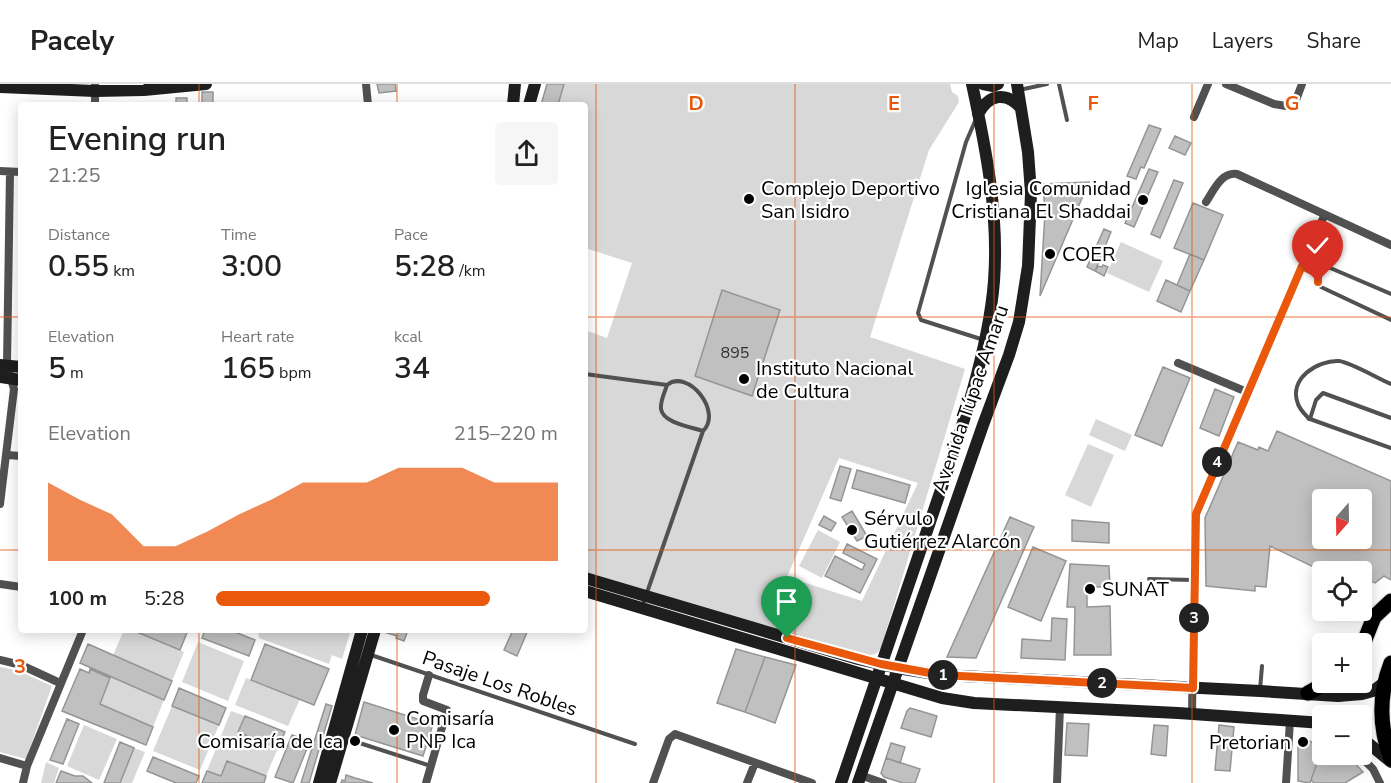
<!DOCTYPE html>
<html lang="en">
<head>
<meta charset="utf-8">
<style>
  :root { --surface:#fff; --page:#f6f6f6; --text:#222; --muted:#767676; --line:#e0e0e0; --accent:#ea580c }
  body { margin:0; font-family:"Nunito Sans",sans-serif; background:var(--page); color:var(--text); height:100vh; display:flex; flex-direction:column; font-size:22px; white-space:nowrap }
  * { box-sizing:border-box; margin:0 }
  p { font-size:20px; color:var(--muted) }
  .icon { flex:none; width:33px; height:33px; fill:none; stroke:currentColor; stroke-width:2; stroke-linecap:round; stroke-linejoin:round }
  .map { position:relative; flex:1; overflow:hidden }
  .side { position:absolute; left:18px; top:18px; width:570px; height:531px; display:flex; flex-direction:column; background:var(--surface); border-radius:6px; box-shadow:0 3px 15px #0003 }
  .side>* { flex:none }
  .needle { width:39px; rotate:200deg }
  .buttons { position:absolute; left:1312px; top:405px; display:grid; gap:12px }
  .buttons a { display:grid; place-items:center; width:60px; height:60px; border-radius:6px; background:var(--surface); box-shadow:0 3px 15px #0003; font-size:30px }
  .pin { position:absolute; display:grid; place-items:center; width:51px; height:51px; color:#fff; margin:-62px -26px; border-radius:50% 50% 50% 0; rotate:-45deg; box-shadow:0 0 6px #0007 }
  .pin .icon { rotate:45deg }
  .km { position:absolute; width:30px; height:30px; margin:-15px; border-radius:50%; background:#222; color:#fff; font-size:16px; line-height:30px; text-align:center }
  .round { display:grid; place-items:center; flex:none; width:63px; height:63px; border-radius:6px; background:var(--page) }
  .head { display:flex; align-items:center; justify-content:space-between; height:102px; padding:0 30px }
  h1 { font-size:33px; font-weight:600; line-height:45px }
  .stats { display:grid; grid-template-columns:repeat(3,1fr); gap:9px; height:102px; padding:6px 30px }
  .stats div { display:grid; align-content:center }
  .stats b { font-size:30px; font-weight:600 }
  .stats small { font-size:16px; font-weight:400 }
  .stats p { font-size:16px }
  .chart { height:168px; padding:12px 30px }
  .chart p { display:flex; justify-content:space-between }
  .chart svg { width:100%; height:108px; margin-top:6px; fill:var(--accent); opacity:.7 }
  ul { padding:0 30px; list-style:none; font-size:20px }
  li { display:grid; grid-template-columns:96px 72px 1fr; align-items:center; height:45px }
  li i { height:15px; border-radius:8px; background:var(--accent) }
  header { display:flex; align-items:center; gap:36px; box-sizing:border-box; height:84px; padding:0 30px; background:var(--surface); border-bottom:2px solid var(--line) }
  header strong { font-size:28px }
  nav { display:flex; gap:33px; margin-inline-start:auto; font-size:21px }
  .map>svg:first-child { display:block }
</style>
</head>
<body>
<header>
<strong>Pacely</strong>
<nav><a>Map</a><a>Layers</a><a>Share</a></nav>
</header>
<div class="map">
<svg width="1391" height="699" viewBox="0 0 1391 699">
  <rect width="100%" height="100%" fill="#fff"/>
  <path fill="#d8d8d8" fill-rule="evenodd" d="M564,0H950L952,8L958,12L959,18L929,66L870,253L965,285L881,564L877,569L868,573L585,488V246L607,254L632,179L585,164V21H558ZM839,374L918,399L862,517L787,493Z
    M1121,158L1163,177L1149,208L1107,189Z
    M1096,335L1132,351L1125,367L1089,351Z
    M1088,360L1114,371L1091,423L1065,411Z
    M818,446L840,458L822,494L799,482Z
    M124,546H132L184,568L172,597L113,571Z
    M258,546H351L342,575L332,571L329,580L259,554Z
    M198,558L244,577L228,617L182,598Z
    M0,583L16,586L52,602L26,675L0,668Z
    M111,592L164,616L153,643L100,620Z
    M246,594L300,615L288,642L235,621Z
    M172,622L219,641L200,686L153,667Z
    M231,627L245,632L239,648L278,664L266,692L227,677L221,692L207,687Z
    M84,641L117,655L99,696L67,682Z
    M134,664L145,668L132,699H120Z
    M46,678L59,684L54,699H41Z"/>
  <path fill="#c0c0c0" stroke="#959595" stroke-width="1.5" fill-rule="evenodd" d="M377,0H395L396,7L379,9Z
    M547,0H564L558,21H541Z
    M202,8H213V21H202Z
    M176,14H187V21H176Z
    M1149,41L1161,45L1144,84L1141,83L1136,95L1127,92Z
    M1175,52L1191,59L1185,71L1169,64Z
    M1149,85L1158,88L1134,143L1125,139Z
    M1174,96L1183,99L1160,154L1151,150Z
    M1089,98L1040,212L1045,129L1043,100Z
    M1193,119L1223,131L1204,176L1174,164Z
    M1104,145L1111,148L1095,187L1087,183Z
    M1190,170L1204,176L1190,207L1177,201Z
    M1103,181L1108,183L1104,192L1095,187L1098,182L1102,183Z
    M1166,196L1190,207L1181,228L1157,217Z
    M722,206L780,226L752,312L695,292Z
    M1163,283L1190,294L1162,362L1135,351Z
    M1215,305L1234,313L1219,352L1200,344Z
    M1277,347L1391,397V496L1384,492L1375,499L1362,493V488H1324L1270,462L1266,503L1255,502V507L1206,502L1205,434L1238,358L1258,366L1259,363L1268,367ZM1323,416H1362V454H1323Z
    M840,382L851,385L841,417L830,414Z
    M857,386L910,401L905,419L852,404Z
    M852,427L867,452L857,457L842,433Z
    M824,432L836,439L831,447L819,441Z
    M1010,433L1034,443L976,574L947,573Z
    M1072,436L1109,439V459L1072,457Z
    M847,460L877,475L860,509L825,492L835,472L862,486L865,480L843,469Z
    M1033,463L1066,477L1041,537L1008,523Z
    M1070,480L1109,482L1110,502L1087,504V523L1110,522L1111,571H1074L1075,523H1067Z
    M1052,534L1067,535L1065,576L1021,574L1022,555L1051,557Z
    M132,546H188L180,566Z
    M205,546H230L255,556L249,572L202,554Z
    M385,546H408L404,557L396,554L397,552L384,548Z
    M513,546H528L517,572L504,566Z
    M88,560L172,597L164,616L80,579Z
    M265,560L329,585L314,621L251,596Z
    M736,565L765,573L745,628L717,619Z
    M765,573L796,581L775,639L745,628Z
    M80,585L89,589L90,585L110,594L100,620L153,643L146,661L62,627Z
    M179,604L226,624L219,641L172,622Z
    M364,618L433,640L423,672L355,651Z
    M326,620L332,622L309,699H301Z
    M910,624L937,632L931,653L901,644L907,627Z
    M245,632L285,648L278,664L238,648Z
    M67,635L79,640L63,680L50,676Z
    M1067,639L1089,640L1087,672L1065,671Z
    M1154,641L1168,642L1166,672L1151,670Z
    M1219,641L1234,643L1230,687L1215,686Z
    M292,651L310,657L293,699L275,693Z
    M1303,655L1323,662L1310,699L1298,697V656Z
    M120,658L134,664L120,699H104Z
    M891,659L905,663L900,679L886,674Z
    M1323,662V670H1346L1363,688L1345,699H1314L1311,696Z
    M153,673L199,692L196,699H176L147,687Z
    M886,674L920,685L915,699H903L884,693L881,689Z
    M227,677L266,692L264,699H202L207,687L221,692Z
    M61,687L75,692H83L92,699H56Z
    M346,691L355,694L373,699H341L342,696L345,697Z"/>
  <g fill="none" stroke-linecap="round" stroke-linejoin="round">
    <g stroke="#dbdbdb" stroke-width="17">
      <path id="highway" d="M1362,563L1374,533L1391,517
        M1391,579C1379,610 1379,643 1391,675
        M1308,609L1328,598"/>
    </g>
    <path stroke="#515151" stroke-width="4" d="M1059,0L1067,36
      M1019,6L1047,0
      M976,35L966,58L918,229L921,236L984,256
      M1303,182L1318,190
      M1391,210L1328,183C1318,186 1316,194 1321,203L1391,236
      M585,290L667,301C688,284 723,328 703,347
      M1391,334L1323,309L1316,316L1310,335L1391,364
      M1309,335C1305,330 1300,326 1298,320C1288,295 1317,276 1339,277C1350,278 1379,295 1391,300
      M1149,495L1194,496
      M642,523L703,347C691,343 663,339 661,325C660,317 665,308 667,301
      M1360,531L1372,532
      M371,571L635,660
      M1260,606L1262,582
      M344,654L431,682"/>
    <path stroke="#515151" stroke-width="8" d="M95,0V21
      M366,0L368,21
      M1226,0L1274,20L1286,22L1296,16L1302,0
      M1194,33L1208,0
      M0,87L21,88
      M1206,118C1214,106 1221,88 1237,90L1391,161
      M1178,279L1247,308
      M7,371L21,372
      M0,420L14,305L7,281L10,88
      M0,500L21,503
      M0,576L21,581L60,599
      M1192,630L1195,430L1324,132
      M1358,670L1373,685L1380,699
      M0,674L27,682
      M860,691L883,699
      M23,699L27,682L83,546
      M426,699L447,626L423,617V611L429,591
      M653,699L669,655L675,650L812,699
      M747,699L755,679
      M1057,699L1060,623
      M1286,699L1290,637"/>
    <path stroke="#1e1e1e" stroke-width="12" d="M983,0L993,2L998,0
      M0,3L95,7L144,6L206,0
      M513,21L515,0
      M529,21L535,0
      M978,30C989,10 1006,7 1021,24
      M0,281L21,283
      M0,293L21,296
      M585,494L858,575L897,584L941,591L1260,607L1338,612L1362,610L1373,607L1385,598
      M585,507L942,614L974,619L1178,629L1323,639
      M1362,654L1391,678
      M319,699L362,546
      M330,699L375,546
      M841,699C870,612 900,525 930,438C955,364 988,274 994,197C999,130 986,65 972,0
      M858,699L983,341L1009,271L1019,238L1028,182L1031,109L1028,68L1017,0"/>
    <use href="#highway" stroke="#000" stroke-width="15"/>
  </g>
  <g fill="none" stroke-linecap="round" stroke-linejoin="round">
    <g stroke="#fff" stroke-width="12">
      <path id="route" d="M787,554L881,580L941,591L1193,604L1196,430L1302,182L1318,190V198"/>
    </g>
    <use href="#route" stroke="#ea580c" stroke-width="8"/>
  </g>
  <path fill="none" stroke="#e8590c" stroke-width="1.5" stroke-opacity="0.55" d="M199,0V21M397,0V21M596,0V699M795,0V699M994,0V699M1192,0V699M0,233H21M585,233H1391M0,466H21M585,466H1391M199,546V699M397,546V699"/>
  <g fill="#000" stroke="#fff" stroke-width="2">
    <circle cx="749" cy="115" r="6"/>
    <circle cx="1143" cy="116" r="6"/>
    <circle cx="1050" cy="170" r="6"/>
    <circle cx="744" cy="295" r="6"/>
    <circle cx="852" cy="446" r="6"/>
    <circle cx="1090" cy="505" r="6"/>
    <circle cx="394" cy="646" r="6"/>
    <circle cx="355" cy="657" r="6"/>
    <circle cx="1303" cy="658" r="6"/>
  </g>
  <g text-anchor="middle" stroke-width="4.5" stroke-linejoin="round" paint-order="stroke">
    <g font-size="16" fill="#303030">
      <text x="735" y="274">895</text>
    </g>
    <g font-size="20" fill="#000" stroke="#fff" text-anchor="start">
      <text x="761" y="111">Complejo Deportivo<tspan x="761" dy="23">San Isidro</tspan></text>
      <text x="1131" y="111" text-anchor="end">Iglesia Comunidad<tspan x="1131" dy="23">Cristiana El Shaddai</tspan></text>
      <text x="1062" y="177">COER</text>
      <text x="756" y="291">Instituto Nacional<tspan x="756" dy="23">de Cultura</tspan></text>
      <text x="864" y="441">Sérvulo<tspan x="864" dy="23">Gutiérrez Alarcón</tspan></text>
      <text x="1102" y="512">SUNAT</text>
      <text x="406" y="641">Comisaría<tspan x="406" dy="23">PNP Ica</tspan></text>
      <text x="343" y="664" text-anchor="end">Comisaría de Ica</text>
      <text x="1291" y="665" text-anchor="end">Pretorian</text>
    </g>
    <g font-size="20" fill="#000" stroke="#fff">
      <text transform="translate(970 315) rotate(-71)" y="7">Avenida Túpac Amaru</text>
      <text transform="translate(500 599) rotate(19)" y="7">Pasaje Los Robles</text>
    </g>
  </g>
  <g font-size="20" text-anchor="middle" font-weight="bold" fill="#e8590c" stroke="#fff" stroke-width="4.5" stroke-linejoin="round" paint-order="stroke">
    <text x="696" y="26">D</text>
    <text x="894" y="26">E</text>
    <text x="1093" y="26">F</text>
    <text x="1292" y="26">G</text>
    <text x="20" y="589">3</text>
  </g>
</svg>
<div class="buttons">
<a><svg class="needle" viewBox="-14 -14 28 28"><path d="M0-13l5 13h-10z" fill="#e53935"/><path d="M0 13l5-13h-10z" fill="#767676"/></svg></a>
<a><svg class="icon" aria-label="locate" viewBox="0 0 24 24"><circle cx="12" cy="12" r="6"/><path d="M12 2v4M12 18v4M2 12h4M18 12h4"/></svg></a>
<a>+</a>
<a>−</a>
</div>
<div class="pin" style="left:787px;top:554px;background:#1e9e55"><svg class="icon" aria-label="arrive" viewBox="0 0 24 24"><path d="M6 21V4h12l-3 4 3 4H6"/></svg></div>
<div class="pin" style="left:1318px;top:198px;background:#d93025"><svg class="icon" aria-label="check" viewBox="0 0 24 24"><path d="M5 12l5 5 9-10"/></svg></div>
<b class="km" style="left:943px;top:591px">1</b>
<b class="km" style="left:1102px;top:599px">2</b>
<b class="km" style="left:1194px;top:534px">3</b>
<b class="km" style="left:1217px;top:378px">4</b>
<section class="side">
<div class="head"><div><h1>Evening run</h1><p>21:25</p></div><a class="round"><svg class="icon" aria-label="share" viewBox="0 0 24 24"><path d="M12 15V3M7 8l5-5 5 5M5 13v7h14v-7"/></svg></a></div>
<div class="stats">
<div><p>Distance</p><b>0.55<small> km</small></b></div>
<div><p>Time</p><b>3:00</b></div>
<div><p>Pace</p><b>5:28<small> /km</small></b></div>
</div>
<div class="stats">
<div><p>Elevation</p><b>5<small> m</small></b></div>
<div><p>Heart rate</p><b>165<small> bpm</small></b></div>
<div><p>kcal</p><b>34</b></div>
</div>
<div class="chart"><p><span>Elevation</span>215–220 m</p>
<svg viewBox="0 0 160 44" preserveAspectRatio="none"><path d="M0 44V12L10 19L20 25L30 38L40 38L50 32L60 25L70 19L80 12L90 12L100 12L110 6L120 6L130 6L140 12L150 12L160 12V44z"/></svg>
</div>
<ul>
<li><b>100 m</b>5:28<i style="width:80%"></i></li>
</ul>
</section>
</div>
</body>
</html>
